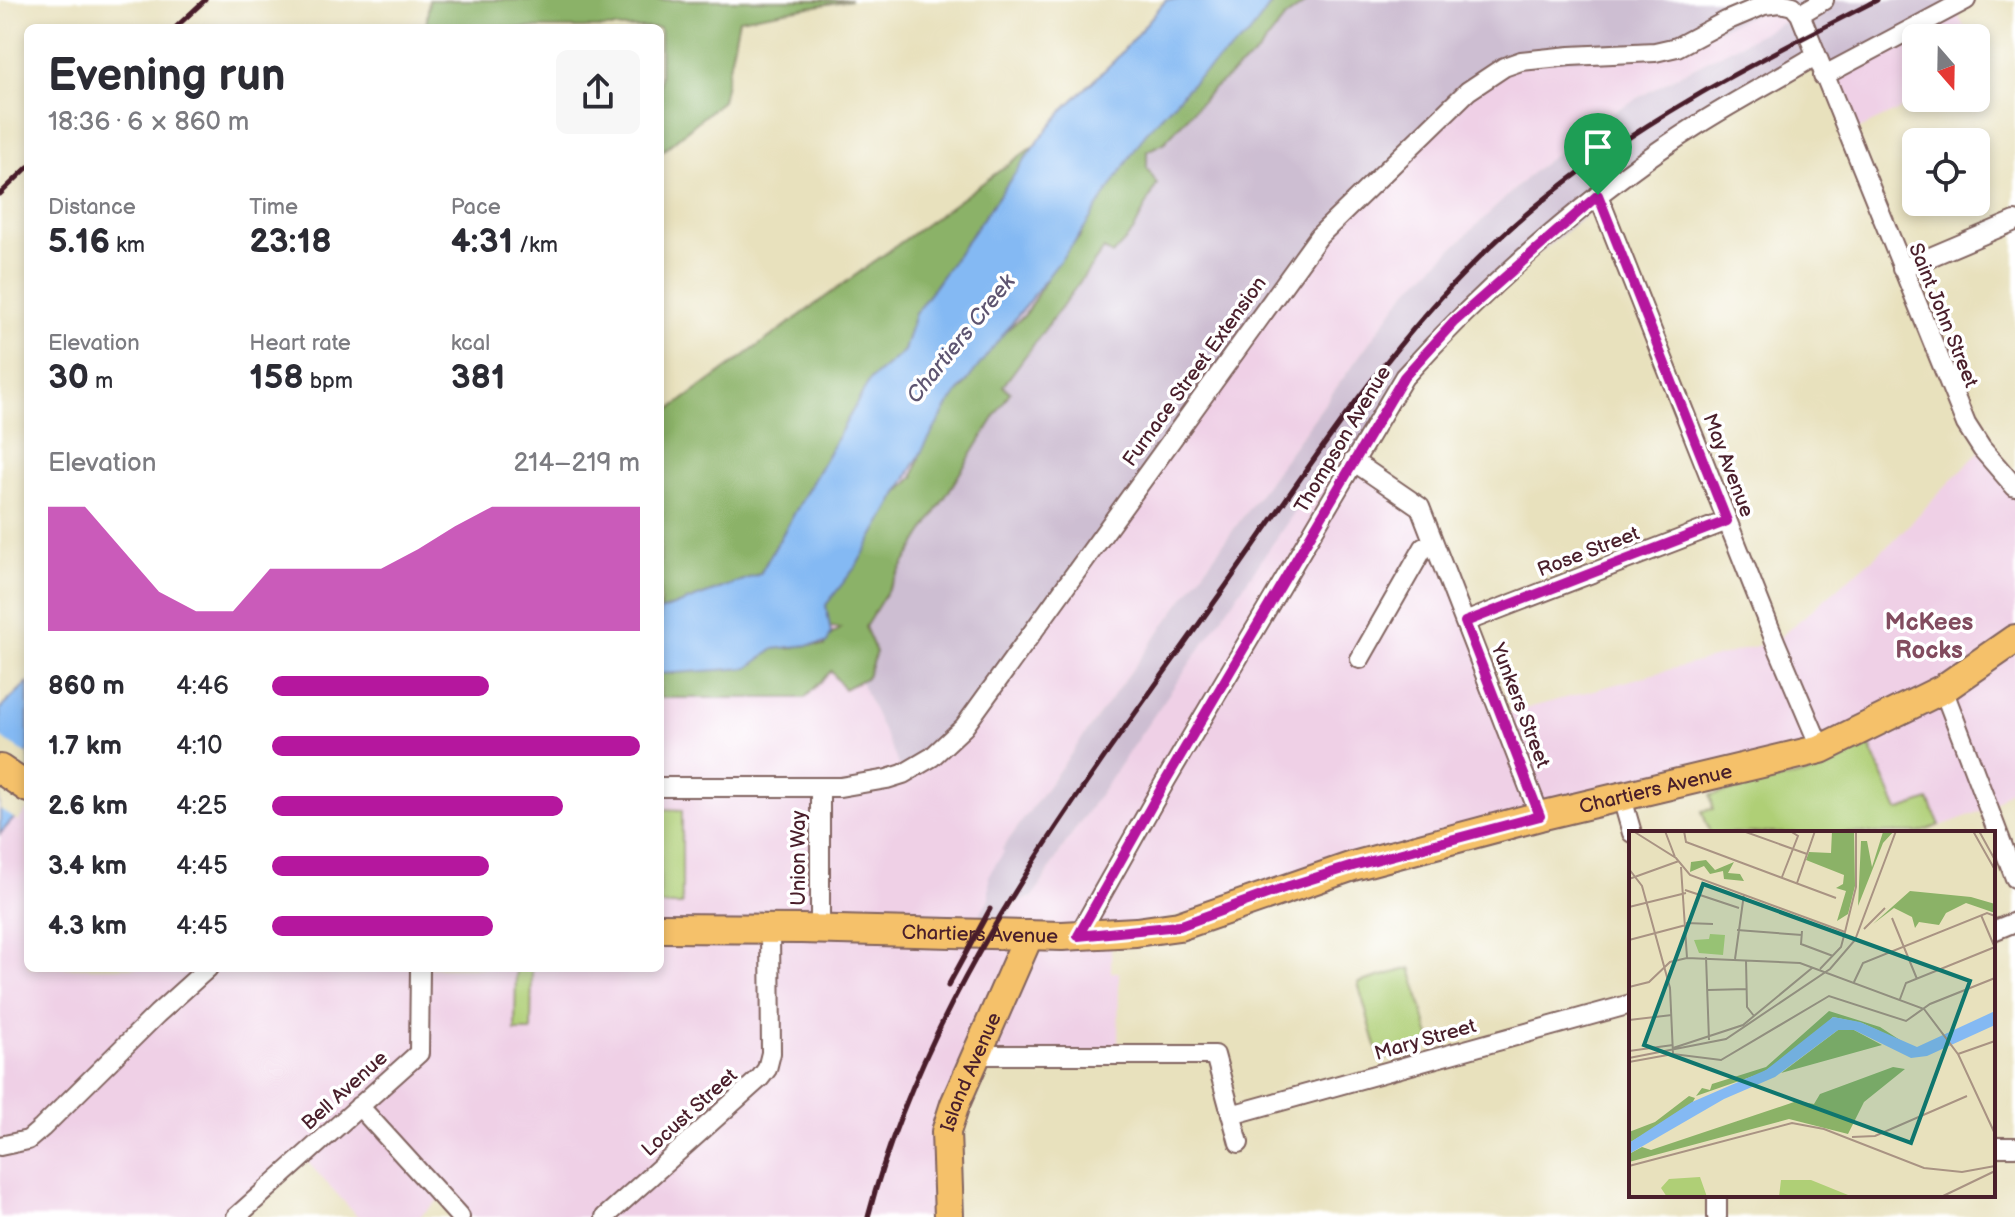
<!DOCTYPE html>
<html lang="en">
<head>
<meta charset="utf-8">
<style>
  :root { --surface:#fff; --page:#f7f7f7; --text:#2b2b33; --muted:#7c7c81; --accent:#b5179e }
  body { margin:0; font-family:"Balsamiq Sans",sans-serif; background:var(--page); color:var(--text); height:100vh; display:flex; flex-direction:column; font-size:30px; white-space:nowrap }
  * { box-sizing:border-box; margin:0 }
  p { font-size:26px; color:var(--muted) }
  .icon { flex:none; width:44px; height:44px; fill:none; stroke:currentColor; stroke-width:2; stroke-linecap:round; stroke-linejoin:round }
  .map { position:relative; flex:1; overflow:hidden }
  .drawer { position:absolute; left:24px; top:24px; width:640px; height:948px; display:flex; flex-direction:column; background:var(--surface); border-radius:12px; box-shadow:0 4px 12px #0003 }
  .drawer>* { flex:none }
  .needle { width:52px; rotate:160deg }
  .buttons { position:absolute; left:1902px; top:24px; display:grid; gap:16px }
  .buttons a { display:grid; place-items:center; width:88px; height:88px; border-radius:12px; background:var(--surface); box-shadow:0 4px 12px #0003; font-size:40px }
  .pin { position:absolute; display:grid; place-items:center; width:68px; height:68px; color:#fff; margin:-82px -34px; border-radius:50% 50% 50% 0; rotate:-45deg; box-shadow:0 0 8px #0007 }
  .pin .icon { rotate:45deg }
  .round { display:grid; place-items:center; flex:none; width:84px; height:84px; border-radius:12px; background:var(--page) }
  .headline { display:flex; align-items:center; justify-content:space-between; height:136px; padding:0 24px }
  h1 { font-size:44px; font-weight:800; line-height:60px }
  .stats { display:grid; grid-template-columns:repeat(3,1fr); gap:12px; height:136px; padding:8px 24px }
  .stats div { display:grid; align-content:center }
  .stats b { font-size:34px; font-weight:800 }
  .stats small { font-size:22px; font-weight:400 }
  .stats p { font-size:22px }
  .chart { height:224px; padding:16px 24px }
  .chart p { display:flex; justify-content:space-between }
  .chart svg { width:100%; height:144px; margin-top:8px; fill:var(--accent); opacity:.7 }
  ul { padding:0 24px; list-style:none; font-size:26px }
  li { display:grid; grid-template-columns:128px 96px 1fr; align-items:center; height:60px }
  li i { height:20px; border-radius:10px; background:var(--accent) }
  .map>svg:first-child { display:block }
</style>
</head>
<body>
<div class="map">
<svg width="2015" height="1217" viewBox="0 0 2015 1217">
  <rect width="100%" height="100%" fill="#fff"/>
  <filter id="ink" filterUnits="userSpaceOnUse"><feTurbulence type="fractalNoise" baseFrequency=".0125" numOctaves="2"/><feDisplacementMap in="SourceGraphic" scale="16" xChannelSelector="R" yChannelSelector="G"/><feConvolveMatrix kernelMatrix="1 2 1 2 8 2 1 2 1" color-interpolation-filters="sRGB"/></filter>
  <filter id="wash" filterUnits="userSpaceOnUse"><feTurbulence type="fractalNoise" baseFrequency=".006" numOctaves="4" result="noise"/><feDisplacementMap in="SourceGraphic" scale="32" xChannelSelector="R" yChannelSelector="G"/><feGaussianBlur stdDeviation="1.8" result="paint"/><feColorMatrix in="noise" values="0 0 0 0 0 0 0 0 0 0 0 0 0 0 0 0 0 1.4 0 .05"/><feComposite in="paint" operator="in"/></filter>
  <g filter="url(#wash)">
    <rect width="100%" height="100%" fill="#e8e1bd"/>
    <path fill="#efd0e6" d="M1764,5L1800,14L1679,75L1611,113L1536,169L1405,293L1002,849L1005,851L989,875V899L970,932L998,934L1017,902L1033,897L1065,844L1336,451L1420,507L1502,715L1775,641L1892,542L1982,449L2015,487V785L1989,808L1922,833H1907L1863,731L1111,934V972H1119L1118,1055H976L955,1104L949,1217H460L442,1197L419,1217H358L303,1157L236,1217H0V834L28,803V968H660V649L825,605L903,773L1319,236L1504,67Z
      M1954,6L1970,38H1916V98H1924L1847,135L1823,76Z"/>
    <path fill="#cdbed2" d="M1234,0H1966L1823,76L1816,57L1699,124L1454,322L1353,461L1336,452L1065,844L1033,897L1016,902L998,934L969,932L989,899V874L1004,852L1002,849L1405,293L1536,169L1611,113L1679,75L1799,14L1780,3L1677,47L1504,67L1319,236L964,727L903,774L816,585Z"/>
    <path fill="#afcf76" stroke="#7c7750" stroke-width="2" d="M1870,746L1898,811L1929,800L1940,825L1920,833H1710L1702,811L1713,809L1711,795L1811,773Z
      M660,809L682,810V905H660Z
      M516,968H532L531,1031H515Z
      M1411,968L1432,1045L1380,1060L1358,983Z"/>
    <path fill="#8bb267" stroke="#6a6849" stroke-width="2" d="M429,0H851L739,19L722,101L660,153V28H426Z
      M1277,0H1309L1285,18L1258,52L1211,91L1164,143L1147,151V168L1157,184L1133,232L1112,255L1104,249L1003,386L1010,392L865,627L876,652L867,677L844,689L831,671L805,698H660V669L673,674L681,667L702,666L704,671L715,666L750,667L755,656L781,644L790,649L804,644L825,646L826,639L840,628L820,626L814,621L883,508L914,477L930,417L962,389L996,339L1025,315L1060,256L1080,237L1087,217L1164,103Z
      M1035,145L915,314L904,351L870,380L760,574L660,611V417Z"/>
    <path fill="#84b9f3" stroke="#676c8f" stroke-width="2" d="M1166,0H1274L1249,35L1196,79L1145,134L1079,236L947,407L857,565L826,605L831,633L827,643L774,649L748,668L660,674V611L760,574L870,380L904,351L915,314L1035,145L1066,107L1116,59Z
      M28,682V803L0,834V709Z"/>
    <path fill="#e8e1bd" d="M0,737L28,755V809L18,821L0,809Z"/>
  </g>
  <g filter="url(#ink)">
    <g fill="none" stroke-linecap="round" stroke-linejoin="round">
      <g stroke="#81635e" stroke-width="22">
        <path id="minor" d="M1800,14L1824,0
          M1823,76L1966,0
          M1598,195L1775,641L1821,749
          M1902,269L2015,221
          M1353,461L1420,507L1540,816
          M1465,622L1727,521
          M1360,659L1424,547L1434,543
          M1943,689L2015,878
          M660,787H840L887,779L903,774L932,757L964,727L1319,236L1468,91L1504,67L1521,61L1570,56L1655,52L1677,47L1726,21L1764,5L1780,3L1793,6L1800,14L1966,424L1982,449L2015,487
          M820,787V929
          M1622,798L1632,833
          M1993,931L2015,922
          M1078,936L1166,780L1404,377C1489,283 1593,191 1699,124C1737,100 1777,79 1815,56
          M976,1055H1215L1239,1143
          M359,1106L460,1217
          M1231,1115L1631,1004
          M0,1146L28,1140L42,1128L157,1014L208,968
          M1993,1147H2015
          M1717,1195V1217
          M236,1217L419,1053L420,968
          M605,1217L760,1078L767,1069L771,1053L770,928"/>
      </g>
      <g stroke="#81635e" stroke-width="32">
        <g id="primary">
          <path d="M0,769L28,788"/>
          <path id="s1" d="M660,928L801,929L1062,936L1136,932L1179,926L1353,866L1540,816L1821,749L1943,689L2015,639"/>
          <path id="s2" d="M949,1217L946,1132L955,1104L1029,935"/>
        </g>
      </g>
      <use href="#minor" stroke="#fff" stroke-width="18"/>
      <use href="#primary" stroke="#f5c16b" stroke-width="28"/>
      <path stroke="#4a1f2b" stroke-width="5" d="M175,28L205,0
        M0,194L28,167
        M948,986L990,909
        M868,1217C930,981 1085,786 1223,590C1317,456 1404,317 1530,211C1635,122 1755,62 1877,0"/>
    </g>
  </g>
  <g fill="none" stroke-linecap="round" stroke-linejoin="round" filter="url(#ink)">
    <g stroke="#fff" stroke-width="16">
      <path id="route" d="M1598,195L1727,521L1465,622L1540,816L1353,866L1289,886L1179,926L1078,936L1166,780L1404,377L1454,322Z"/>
    </g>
    <use href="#route" stroke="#b5179e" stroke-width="10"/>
  </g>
  <g text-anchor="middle" stroke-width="7" stroke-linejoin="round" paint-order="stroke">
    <g font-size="20" fill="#4a1f2b" stroke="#fff">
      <text transform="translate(1944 315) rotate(68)" y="7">Saint John Street</text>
      <text transform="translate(1194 371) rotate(-54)" y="7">Furnace Street Extension</text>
      <text transform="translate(1342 439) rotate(-59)" y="7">Thompson Avenue</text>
      <text transform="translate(1729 465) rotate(69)" y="7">May Avenue</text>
      <text transform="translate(1588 551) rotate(-21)" y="7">Rose Street</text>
      <text transform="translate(1521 705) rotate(69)" y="7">Yunkers Street</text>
      <text dy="7" stroke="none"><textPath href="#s1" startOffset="1016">Chartiers Avenue</textPath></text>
      <text transform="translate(798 858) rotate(-90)" y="7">Union Way</text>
      <text dy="7" stroke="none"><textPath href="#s1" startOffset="320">Chartiers Avenue</textPath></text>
      <text transform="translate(1425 1039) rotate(-16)" y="7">Mary Street</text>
      <text dy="7" stroke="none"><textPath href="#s2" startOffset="150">Island Avenue</textPath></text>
      <text transform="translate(344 1090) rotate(-42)" y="7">Bell Avenue</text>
      <text transform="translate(689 1112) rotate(-42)" y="7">Locust Street</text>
    </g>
    <g font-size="22" font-style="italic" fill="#5e5571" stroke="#fff">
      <text transform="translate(960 338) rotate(-51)" y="8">Chartiers Creek</text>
    </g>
    <g font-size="24" font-weight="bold" fill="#824c5f" stroke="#fff">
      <text x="1929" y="630">McKees<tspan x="1929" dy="28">Rocks</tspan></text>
    </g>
  </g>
  <g transform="translate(1629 831)">
    <rect width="366" height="366" fill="#e8e1bd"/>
    <path d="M81,103L96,104L94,124L70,122L65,109L80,108ZM71,346L78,366H38L32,357L40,348ZM152,349H182L224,366H150Z" fill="#afcf76"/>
    <path d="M203,0H225L226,55L219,83L208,90L217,60L207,57L214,53L215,44L177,29L180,21L202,22ZM265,0L254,12L229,75L232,10H238L243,36L254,1ZM77,29L86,39L105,31L99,42L111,43L115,50L95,48L94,40L81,43L75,35L61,41L62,31ZM281,60L342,66L366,73V82L337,72L317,82L310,94L290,91L286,97L283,86L265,77L244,93ZM200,180L251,196L274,211L233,192L204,186L179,211L133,242L67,265L73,257L81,259L83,253L137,236ZM209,199H225L253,214L152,242ZM264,236L276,238L235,271L219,303L160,288L0,331V323L13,316L22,319L168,270L185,273L191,263ZM60,265L66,267L61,276L0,312V301L26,291Z" fill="#8bb267"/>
    <path d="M366,180V194L298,225L282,227L225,199H209L146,246L95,268L0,323V312L63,271L137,239L204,186L231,191L288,216Z" fill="#84b9f3"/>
    <path fill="none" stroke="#a99383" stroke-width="2" d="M4,0L47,27L61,44L216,101M36,0L46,26M55,0L57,11L207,67M114,0L178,23M344,0L366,39M350,0L366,29M52,36L58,127M0,38L13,55L41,157L44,223M153,46L169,5L161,0M0,48L50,30M168,52L186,0M56,59L110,77M0,76L57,62M352,84L366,117M263,87L288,148M57,92L84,93M235,98L256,77M108,99L173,104M173,100L172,113L204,125M0,109L57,94M77,126L80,209M106,128L115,63M117,129L118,176L125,185M191,138L212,116L216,101L227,56V0M225,151L234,132L358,82L366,85M0,156L20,151L41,131L58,127L171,132L295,178L329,223L366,210M79,159L118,158M271,168L277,152L366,116M0,189L43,184M44,217L114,194L183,137M0,220L44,214M329,223L366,303M0,227L97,208L201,138L226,109L267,0M0,231L44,223L92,229L200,165L277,190L301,173L366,147M223,306L246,305L338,265M0,335L163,292L195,298L295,337L333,341L366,335M312,366L366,340"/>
    <path fill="#0f766e" fill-opacity="0.15" stroke="#0f766e" stroke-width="4" d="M74,53L341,150L282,312L15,214Z"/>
    <rect width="366" height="366" fill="none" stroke="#4a1f2b" stroke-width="4"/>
  </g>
</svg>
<div class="buttons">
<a><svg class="needle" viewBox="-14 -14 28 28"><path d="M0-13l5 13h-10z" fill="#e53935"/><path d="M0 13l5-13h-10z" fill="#7c7c81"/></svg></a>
<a><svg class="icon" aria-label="locate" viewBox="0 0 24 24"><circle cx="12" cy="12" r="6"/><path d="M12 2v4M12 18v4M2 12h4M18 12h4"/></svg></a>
</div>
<div class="pin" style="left:1598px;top:195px;background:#1e9e55"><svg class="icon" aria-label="arrive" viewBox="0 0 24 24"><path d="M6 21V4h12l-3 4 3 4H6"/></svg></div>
<section class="drawer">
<div class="headline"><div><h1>Evening run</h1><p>18:36 · 6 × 860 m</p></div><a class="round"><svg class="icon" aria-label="share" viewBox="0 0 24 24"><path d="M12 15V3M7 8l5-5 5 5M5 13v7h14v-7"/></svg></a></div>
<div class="stats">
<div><p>Distance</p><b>5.16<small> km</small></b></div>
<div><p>Time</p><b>23:18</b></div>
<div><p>Pace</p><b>4:31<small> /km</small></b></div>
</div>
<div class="stats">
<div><p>Elevation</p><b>30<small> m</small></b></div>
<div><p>Heart rate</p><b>158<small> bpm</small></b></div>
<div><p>kcal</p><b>381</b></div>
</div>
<div class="chart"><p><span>Elevation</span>214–219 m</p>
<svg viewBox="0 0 160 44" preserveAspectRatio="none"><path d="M0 44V6L10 6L20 19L30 32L40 38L50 38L60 25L70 25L80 25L90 25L100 19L110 12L120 6L130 6L140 6L150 6L160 6V44z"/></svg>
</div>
<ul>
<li><b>860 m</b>4:46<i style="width:59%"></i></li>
<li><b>1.7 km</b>4:10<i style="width:100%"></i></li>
<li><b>2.6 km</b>4:25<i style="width:79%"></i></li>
<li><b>3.4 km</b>4:45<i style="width:59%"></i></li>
<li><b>4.3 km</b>4:45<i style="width:60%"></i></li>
</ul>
</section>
</div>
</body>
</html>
